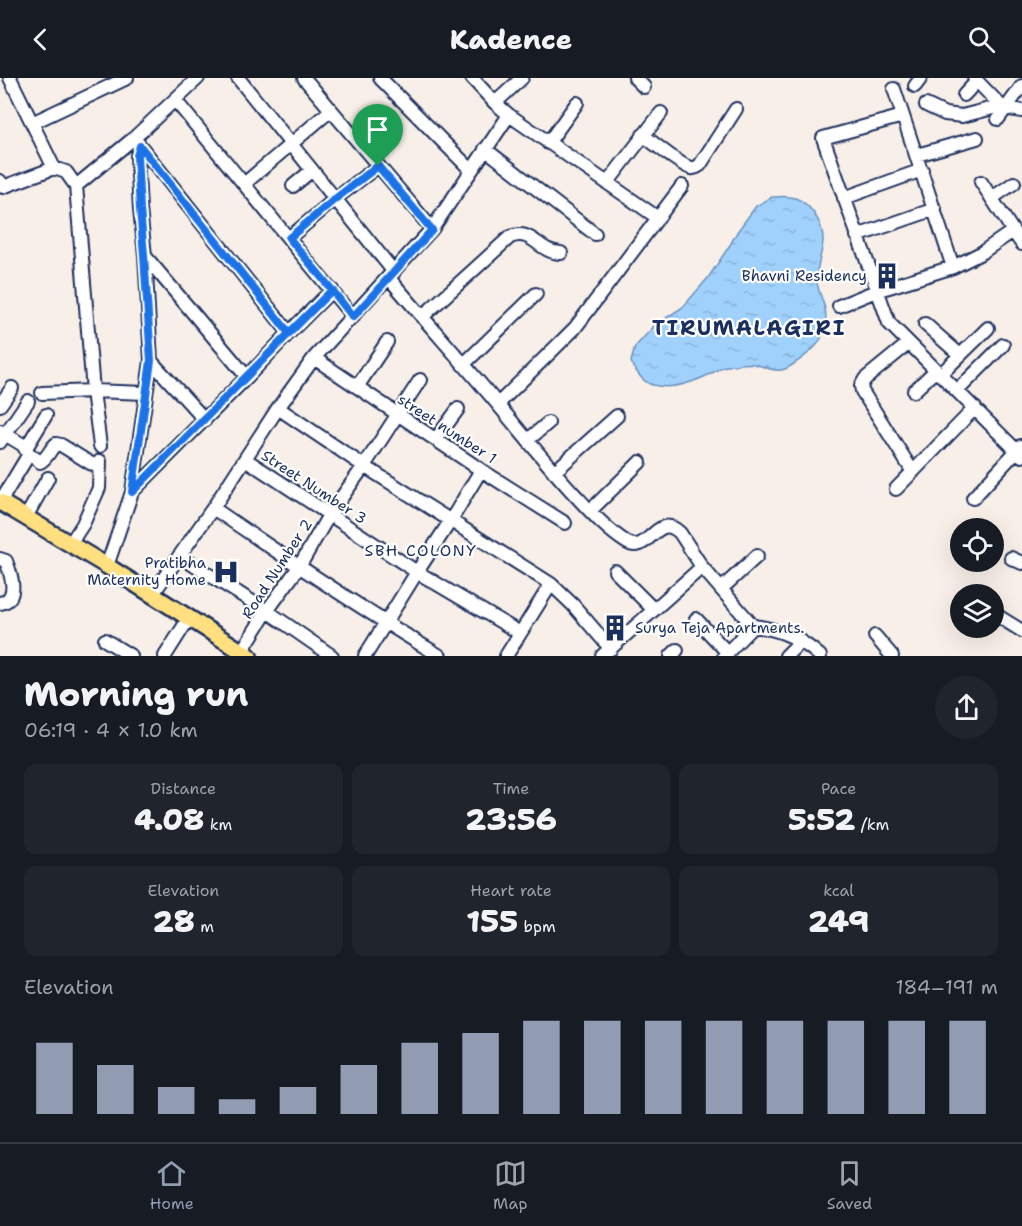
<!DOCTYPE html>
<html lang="en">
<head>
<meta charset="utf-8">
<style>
  :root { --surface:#171b24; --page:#20242c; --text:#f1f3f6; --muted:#9ea1a6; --line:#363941; --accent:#919bb2 }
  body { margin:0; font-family:"Shantell Sans",sans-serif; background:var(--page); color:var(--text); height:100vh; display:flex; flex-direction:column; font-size:22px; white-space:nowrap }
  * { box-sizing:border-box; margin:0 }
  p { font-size:20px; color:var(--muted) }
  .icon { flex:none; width:33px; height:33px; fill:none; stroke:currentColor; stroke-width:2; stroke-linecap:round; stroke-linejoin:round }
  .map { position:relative; height:578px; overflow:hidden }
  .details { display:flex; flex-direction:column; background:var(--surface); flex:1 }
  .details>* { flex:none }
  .controls { position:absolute; left:950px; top:440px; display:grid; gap:12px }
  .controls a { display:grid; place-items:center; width:54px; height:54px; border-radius:50%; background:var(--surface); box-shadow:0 6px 24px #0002; font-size:30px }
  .pin { position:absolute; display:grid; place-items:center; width:51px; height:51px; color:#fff; margin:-62px -26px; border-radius:50% 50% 50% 0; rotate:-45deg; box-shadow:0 0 6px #0007 }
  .pin .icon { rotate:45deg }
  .round { display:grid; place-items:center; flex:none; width:63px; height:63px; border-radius:32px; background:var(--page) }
  .overview { display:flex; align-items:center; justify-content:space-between; height:102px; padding:0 24px }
  h1 { font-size:33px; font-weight:800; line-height:45px }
  .stats { display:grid; grid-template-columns:repeat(3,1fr); gap:9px; height:102px; padding:6px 24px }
  .stats div { display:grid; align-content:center; border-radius:12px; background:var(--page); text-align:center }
  .stats b { font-size:30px; font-weight:800 }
  .stats small { font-size:16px; font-weight:400 }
  .stats p { font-size:16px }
  .chart { height:168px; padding:12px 24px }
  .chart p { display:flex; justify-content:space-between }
  .chart svg { width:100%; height:108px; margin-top:6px; stroke:var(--accent); stroke-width:6 }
  header { display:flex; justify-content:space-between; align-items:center; height:78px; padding:0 24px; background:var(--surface); font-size:27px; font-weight:800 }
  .dock { display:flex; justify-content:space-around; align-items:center; height:84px; border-top:2px solid var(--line); background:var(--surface); font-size:16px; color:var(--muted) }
  .dock a { display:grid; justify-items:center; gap:3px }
  .dock .active { color:var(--accent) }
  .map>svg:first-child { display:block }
</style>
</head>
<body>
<header><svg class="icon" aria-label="back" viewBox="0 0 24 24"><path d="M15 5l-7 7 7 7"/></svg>Kadence<svg class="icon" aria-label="search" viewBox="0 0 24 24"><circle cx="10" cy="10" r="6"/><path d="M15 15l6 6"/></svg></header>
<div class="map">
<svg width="1022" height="578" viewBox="0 0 1022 578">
  <defs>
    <pattern id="water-ripples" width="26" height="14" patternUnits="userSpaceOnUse" patternTransform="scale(1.5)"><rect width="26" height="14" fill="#9fd1fc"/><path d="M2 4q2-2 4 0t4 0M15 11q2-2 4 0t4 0" fill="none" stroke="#88b4da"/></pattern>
  </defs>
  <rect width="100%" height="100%" fill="#f8f0e8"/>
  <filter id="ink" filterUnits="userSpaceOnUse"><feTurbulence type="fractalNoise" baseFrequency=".0167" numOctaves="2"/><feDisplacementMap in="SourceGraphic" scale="12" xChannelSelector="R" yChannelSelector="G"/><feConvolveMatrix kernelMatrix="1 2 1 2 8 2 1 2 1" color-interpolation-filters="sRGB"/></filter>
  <g filter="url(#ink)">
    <path fill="url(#water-ripples)" stroke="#6a90bd" stroke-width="1.5" d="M772,119C778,119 784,118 790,119C809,121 824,146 823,164C822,177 815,191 817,204C818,213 823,222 825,231C827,239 825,254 820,262C816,271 794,287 785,291C774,295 764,288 754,286C746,284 735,287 727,288C720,289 716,293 710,296C694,304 671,312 653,307C642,304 636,293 631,284L635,269L655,247L683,229L708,200L730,167L737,154L756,128Z"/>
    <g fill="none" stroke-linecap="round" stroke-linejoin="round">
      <g stroke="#1b2f5e" stroke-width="16">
        <path id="minor" d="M10,0L54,90
          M238,0L394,194
          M304,0L432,151
          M380,0L471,92
          M472,0L495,25L509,37L658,140
          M635,0L644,9
          M974,0L1001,28L1005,30L1022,33
          M915,8L921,0
          M894,11L903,38L823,60L889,245L1022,378
          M964,17L977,3
          M175,22L353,239
          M495,25L522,0
          M926,27L945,36L962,38L1001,28
          M903,38L953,189
          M998,41L1022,8
          M32,45L127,0
          M643,57C652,64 683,89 691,90C695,91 697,89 700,87L736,31
          M134,60L289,255
          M548,65L577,25
          M140,68L137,78L140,131L145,178
          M485,71L595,156
          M917,77L977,60
          M0,103L3,109L54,90L66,94L76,108
          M608,104L661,35
          M981,104L1013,153
          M244,106L331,32
          M293,108L311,93
          M844,120L922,92
          M992,120L1014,105
          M857,158L935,131
          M289,160L335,121L378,88
          M389,200C427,245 467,289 505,335C528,363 551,391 576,418C591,434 607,452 626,464C649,479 656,432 680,455L702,489L753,548
          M839,228L876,213L953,189L981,175L1013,153L1022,166
          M422,239L510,159C533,150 537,174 561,175
          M925,246L960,277
          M909,265L865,301L861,308L862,313L913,394
          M314,280L481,392L565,445
          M151,283L205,342
          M463,287L536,216
          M940,297L988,250
          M357,309L387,264
          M914,313L936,292
          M957,313L1003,267
          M42,315L93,313L146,315
          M498,326L575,250L682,108
          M0,327L12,310
          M278,330L364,388L551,506L573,527L611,571
          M0,353L23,367L27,374L40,384C47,381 50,371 56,366L61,367L90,385L100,389
          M436,361L458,331
          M528,362L548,345
          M0,364L28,323
          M100,368L93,313L76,108L134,60L198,0
          M26,370L46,337
          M245,381L417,494L520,555
          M554,394L617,338
          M896,411L975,330
          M132,414L151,283L145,178L247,299
          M973,420L1021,368
          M0,424L29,376
          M213,430C287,481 362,531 440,578
          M590,433L640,384
          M26,439L48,400
          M70,466L83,446L99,410L100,383
          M179,478L267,533L332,578
          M1011,480L1022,485
          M0,481L6,483C11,496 20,522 0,525
          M107,488L132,414L247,299L289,255L332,212
          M615,493L654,532
          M721,511L757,478
          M152,517L213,430L278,330L314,280L432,151L509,37
          M993,535L1022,553
          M696,541L728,575
          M875,558L892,578
          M105,562L131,578
          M242,573L267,533L299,489L329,437L364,388L420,302
          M165,578L189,540
          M365,578L417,494L451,442L481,392
          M506,578L551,506
          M602,578L702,489
          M671,578L677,572
          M724,578L753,548C780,551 800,560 820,578
          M786,578L801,563"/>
      </g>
      <g stroke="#1b2f5e" stroke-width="20">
        <path id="major" d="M0,424L107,488L249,578"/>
      </g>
      <use href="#minor" stroke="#fff" stroke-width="12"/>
      <use href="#major" stroke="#ffdf80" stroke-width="15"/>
    </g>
  </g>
  <g fill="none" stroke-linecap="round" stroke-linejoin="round" filter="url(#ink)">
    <g stroke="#fff" stroke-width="12">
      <path id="route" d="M378,88L335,121L289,160L332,212L132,414L151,283L144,177L140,131L137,78L140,68L289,255L332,212L353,239L432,152L378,88"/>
    </g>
    <use href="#route" stroke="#1a73e8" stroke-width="8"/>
  </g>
  <defs>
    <g id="building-bare" transform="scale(2.07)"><path d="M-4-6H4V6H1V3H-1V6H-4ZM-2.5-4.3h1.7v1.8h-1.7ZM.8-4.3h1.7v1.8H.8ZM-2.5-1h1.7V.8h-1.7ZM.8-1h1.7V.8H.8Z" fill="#1b2f5e" stroke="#fff" stroke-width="2.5" paint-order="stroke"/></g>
    <g id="hospital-bare" transform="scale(2.07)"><path d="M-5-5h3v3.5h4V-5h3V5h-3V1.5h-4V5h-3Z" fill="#1b2f5e" stroke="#fff" stroke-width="2.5" paint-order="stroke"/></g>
  </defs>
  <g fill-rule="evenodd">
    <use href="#building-bare" x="887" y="198"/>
    <use href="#hospital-bare" x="226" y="494"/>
    <use href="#building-bare" x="615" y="550"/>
  </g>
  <g text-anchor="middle" stroke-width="4.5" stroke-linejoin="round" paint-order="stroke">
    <g font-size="15" fill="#1b2f5e" stroke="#fff" text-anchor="end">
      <text x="867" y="203">Bhavni Residency</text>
      <text x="206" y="490">Pratibha<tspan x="206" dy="17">Maternity Home</tspan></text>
      <text x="635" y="555" text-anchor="start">Surya Teja Apartments.</text>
    </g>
    <g font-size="15" fill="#1b2f5e" stroke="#fff">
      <text transform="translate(447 351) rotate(33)" y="5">street number 1</text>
      <text transform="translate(314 409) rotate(33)" y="5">Street Number 3</text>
      <text transform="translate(277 491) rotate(-57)" y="5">Road Number 2</text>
    </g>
    <g font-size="16" letter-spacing="1.5" fill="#1b2f5e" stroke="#fff">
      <text x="421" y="478">SBH COLONY</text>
    </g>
    <g font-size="21" font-weight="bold" letter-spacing="1.5" fill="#1b2f5e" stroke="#fff">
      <text x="749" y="257">TIRUMALAGIRI</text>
    </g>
  </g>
</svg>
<div class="controls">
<a><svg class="icon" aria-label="locate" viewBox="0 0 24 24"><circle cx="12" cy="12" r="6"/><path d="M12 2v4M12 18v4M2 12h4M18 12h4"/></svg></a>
<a><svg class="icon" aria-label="layers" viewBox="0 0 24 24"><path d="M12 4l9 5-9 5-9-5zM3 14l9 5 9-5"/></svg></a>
</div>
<div class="pin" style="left:378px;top:88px;background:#1e9e55"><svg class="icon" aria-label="arrive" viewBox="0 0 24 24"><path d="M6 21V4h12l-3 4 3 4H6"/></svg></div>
</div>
<section class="details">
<div class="overview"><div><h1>Morning run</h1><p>06:19 · 4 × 1.0 km</p></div><a class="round"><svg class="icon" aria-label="share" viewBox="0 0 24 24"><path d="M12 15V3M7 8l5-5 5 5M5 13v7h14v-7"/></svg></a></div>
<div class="stats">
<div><p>Distance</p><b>4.08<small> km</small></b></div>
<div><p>Time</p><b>23:56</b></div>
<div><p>Pace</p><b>5:52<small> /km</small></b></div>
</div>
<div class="stats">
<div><p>Elevation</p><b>28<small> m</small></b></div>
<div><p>Heart rate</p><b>155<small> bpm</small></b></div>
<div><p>kcal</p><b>249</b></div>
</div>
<div class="chart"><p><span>Elevation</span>184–191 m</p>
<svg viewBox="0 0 160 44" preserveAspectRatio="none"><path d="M5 44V15M15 44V24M25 44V33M35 44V38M45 44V33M55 44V24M65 44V15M75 44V11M85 44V6M95 44V6M105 44V6M115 44V6M125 44V6M135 44V6M145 44V6M155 44V6"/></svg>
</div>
</section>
<nav class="dock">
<a class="active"><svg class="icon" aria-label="home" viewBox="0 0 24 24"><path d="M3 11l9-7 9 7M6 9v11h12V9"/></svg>Home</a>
<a><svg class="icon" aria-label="map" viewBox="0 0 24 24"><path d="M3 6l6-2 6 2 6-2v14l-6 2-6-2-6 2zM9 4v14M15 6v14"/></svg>Map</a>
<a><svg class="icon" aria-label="saved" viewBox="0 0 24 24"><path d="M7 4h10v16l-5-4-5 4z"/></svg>Saved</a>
</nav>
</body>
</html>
